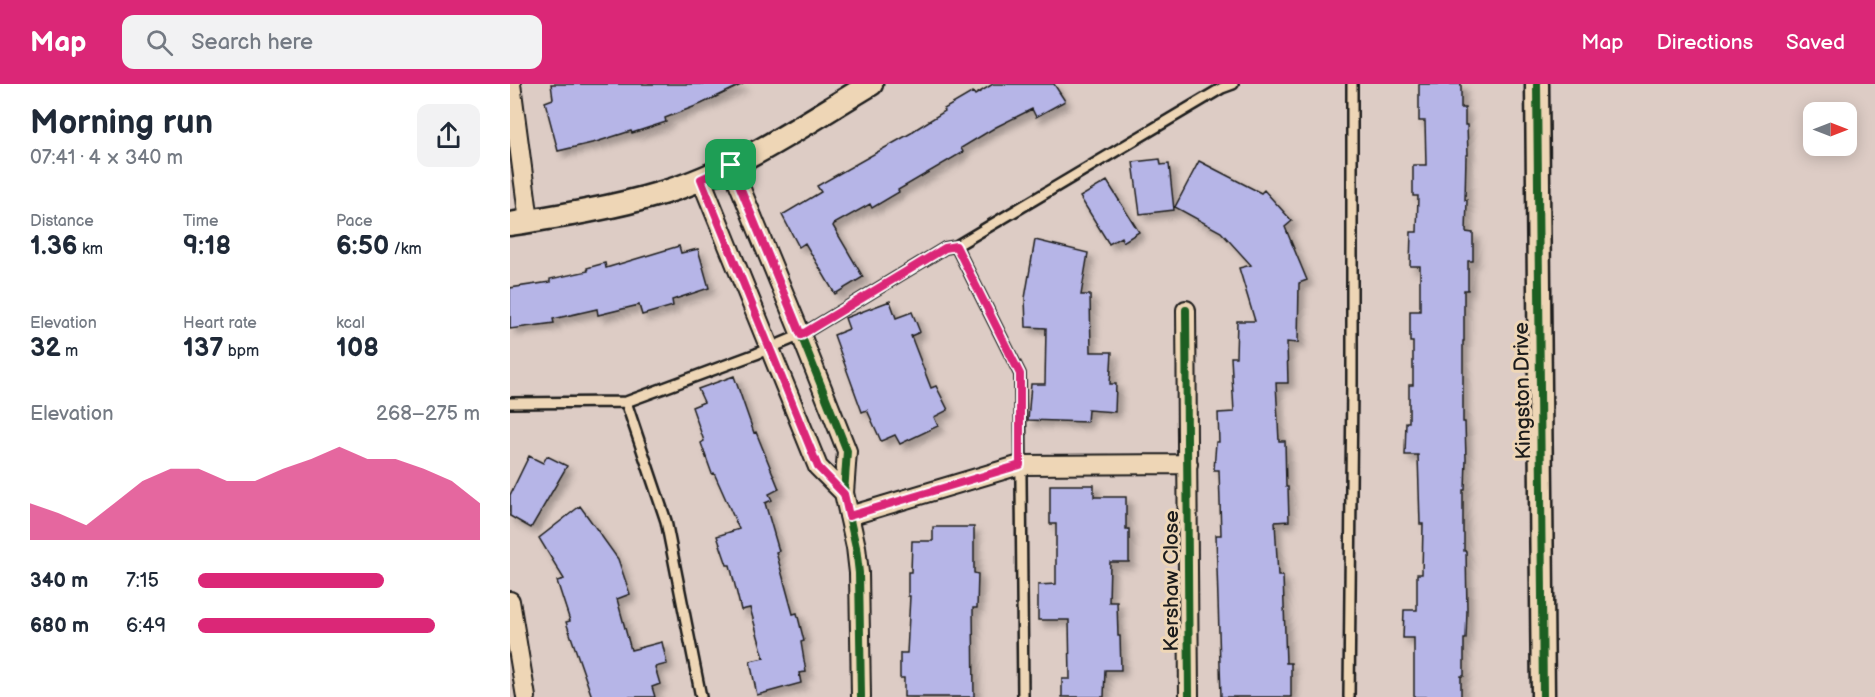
<!DOCTYPE html>
<html lang="en">
<head>
<meta charset="utf-8">
<style>
  :root { --surface:#fff; --page:#f2f2f3; --text:#1f2937; --muted:#747a83; --accent:#db2777 }
  body { margin:0; font-family:"Balsamiq Sans",sans-serif; background:var(--page); color:var(--text); height:100vh; display:flex; flex-direction:column; font-size:22px; white-space:nowrap }
  * { box-sizing:border-box; margin:0 }
  p { font-size:20px; color:var(--muted) }
  .icon { flex:none; width:33px; height:33px; fill:none; stroke:currentColor; stroke-width:2; stroke-linecap:round; stroke-linejoin:round }
  .map { position:relative; flex:1; overflow:hidden }
  .panel { display:flex; flex-direction:column; background:var(--surface); width:510px }
  .panel>* { flex:none }
  .needle { width:39px; rotate:90deg }
  .buttons { position:absolute; left:1293px; top:18px; display:grid; gap:12px }
  .buttons a { display:grid; place-items:center; width:54px; height:54px; border-radius:12px; background:var(--surface); box-shadow:0 3px 15px #0003; font-size:30px }
  .pin { position:absolute; display:grid; place-items:center; width:51px; height:51px; color:#fff; margin:-26px; border-radius:12px; box-shadow:0 3px 9px #0006 }
  .round { display:grid; place-items:center; flex:none; width:63px; height:63px; border-radius:12px; background:var(--page) }
  .overview { display:flex; align-items:center; justify-content:space-between; height:102px; padding:0 30px }
  h1 { font-size:33px; font-weight:600; line-height:45px }
  .stats { display:grid; grid-template-columns:repeat(3,1fr); gap:9px; height:102px; padding:6px 30px }
  .stats div { display:grid; align-content:center }
  .stats b { font-size:26px; font-weight:600 }
  .stats small { font-size:16px; font-weight:400 }
  .stats p { font-size:16px }
  .chart { height:168px; padding:12px 30px }
  .chart p { display:flex; justify-content:space-between }
  .chart svg { width:100%; height:108px; margin-top:6px; fill:var(--accent); opacity:.7 }
  ul { padding:0 30px; list-style:none; font-size:20px }
  li { display:grid; grid-template-columns:96px 72px 1fr; align-items:center; height:45px }
  li i { height:15px; border-radius:8px; background:var(--accent) }
  header { display:flex; align-items:center; gap:36px; box-sizing:border-box; height:84px; padding:0 30px; background:var(--accent); color:#fff }
  header strong { font-size:28px }
  nav { display:flex; gap:33px; margin-inline-start:auto; font-size:21px }
  .search { width:420px; height:54px; background:var(--page); display:flex; align-items:center; gap:15px; box-sizing:border-box; padding:0 21px; border-radius:12px; color:var(--muted); font-size:22px }
  main { display:flex; flex:1; min-height:0 }
  .map>svg:first-child { display:block }
</style>
</head>
<body>
<header>
<strong>Map</strong>
<div class="search"><svg class="icon" aria-label="search" viewBox="0 0 24 24"><circle cx="10" cy="10" r="6"/><path d="M15 15l6 6"/></svg>Search here</div>
<nav><a>Map</a><a>Directions</a><a>Saved</a></nav>
</header>
<main>
<section class="panel">
<div class="overview"><div><h1>Morning run</h1><p>07:41 · 4 × 340 m</p></div><a class="round"><svg class="icon" aria-label="share" viewBox="0 0 24 24"><path d="M12 15V3M7 8l5-5 5 5M5 13v7h14v-7"/></svg></a></div>
<div class="stats">
<div><p>Distance</p><b>1.36<small> km</small></b></div>
<div><p>Time</p><b>9:18</b></div>
<div><p>Pace</p><b>6:50<small> /km</small></b></div>
</div>
<div class="stats">
<div><p>Elevation</p><b>32<small> m</small></b></div>
<div><p>Heart rate</p><b>137<small> bpm</small></b></div>
<div><p>kcal</p><b>108</b></div>
</div>
<div class="chart"><p><span>Elevation</span>268–275 m</p>
<svg viewBox="0 0 160 44" preserveAspectRatio="none"><path d="M0 44V29L10 33L20 38L30 29L40 20L50 15L60 15L70 20L80 20L90 15L100 11L110 6L120 11L130 11L140 15L150 20L160 29V44z"/></svg>
</div>
<ul>
<li><b>340 m</b>7:15<i style="width:66%"></i></li>
<li><b>680 m</b>6:49<i style="width:84%"></i></li>
</ul>
</section>
<div class="map">
<svg width="1365" height="613" viewBox="0 0 1365 613">
  <defs>
    <filter id="shadow"><feDropShadow dx="5.5" dy="5.5" stdDeviation="3" flood-color="#0004"/></filter>
  </defs>
  <rect width="100%" height="100%" fill="#ddccc5"/>
  <filter id="ink" filterUnits="userSpaceOnUse"><feTurbulence type="fractalNoise" baseFrequency=".0167" numOctaves="2"/><feDisplacementMap in="SourceGraphic" scale="12" xChannelSelector="R" yChannelSelector="G"/><feConvolveMatrix kernelMatrix="1 2 1 2 8 2 1 2 1" color-interpolation-filters="sRGB"/></filter>
  <g filter="url(#ink)">
    <path fill="#b6b5e7" stroke="#1c1c1c" stroke-width="1.5" filter="url(#shadow)" d="M41,0H233L191,20L155,34L156,38L122,49L121,47L86,58L48,67L35,18L43,15Z
      M483,0H544L555,17L526,33L522,25L486,43L451,64L453,68L388,106L389,108L362,124L360,120L324,140L323,142L353,193L325,210L295,159L289,163L272,131L311,108L307,102L403,48V47L435,27L434,25L463,8L465,11Z
      M909,0H951V24H955V41H957L958,71H956L955,116H957L956,148L963,149V177H958V206H954V257H953V338H955L956,375L955,406H953V449H954V467H956L957,526L956,555H954V592H951V613H904V554H893L894,526H907V490H912L913,440H910L908,371H895L896,338H899V301H903V258H900V227H910V182H900L901,148H907L908,112H903V81H916L915,37H909Z
      M650,75L651,81L659,80L664,126L630,130L623,78Z
      M689,77L751,109L754,106L782,137L775,143L797,196L789,199L788,259L777,258L778,299H766L769,357H775L776,403H778L779,437L765,438L768,492H773L776,579H781V613H711L706,451H711L709,386H704L706,358H709L708,329L724,328L721,273H726L727,237H745L729,184L741,181L711,148L665,123Z
      M597,97L629,148L613,158L611,153L599,160L570,113Z
      M525,156L578,169L571,211H580L581,268H602L600,300H606L605,328L578,326L577,338L518,336L521,300H535L536,244L516,243L515,214Z
      M169,162L171,169L188,165L199,204L162,216L163,222L132,231L129,221L88,231L87,225L43,235L44,239L0,245V204L40,198V195L78,187L77,184L95,179L96,184Z
      M380,217L386,234L402,228L410,248L401,252L421,304L426,302L438,326L424,333L428,342L390,360L385,351L371,357L357,326L352,328L324,251L339,245L335,234Z
      M224,292L244,349L246,348L269,405L259,410L262,416L255,419L269,467L266,468L283,530L287,529L294,557L291,558L296,588L289,589L291,599L247,611L240,577L254,574L240,524L231,526L220,481H217L207,452L229,445L204,389L202,390L191,359L194,357L182,323L194,318L188,305Z
      M19,372L33,379L37,372L57,382L21,444L0,432V411Z
      M540,401H584V413H616V445H619V478H600L599,518H607L608,552H610L611,586H595L594,613H552V595H560L559,536H528V501L546,500V440H540Z
      M70,422L108,475L120,510L107,515L121,566L152,558L157,580L145,583L150,600L142,603L145,613H82L56,538L60,537L47,497L54,495L29,454Z
      M423,443H464V489L468,490L467,524H463L464,613H394V594H390V569H397L400,512H398V488H401L402,457H423Z"/>
    <g fill="none" stroke-linecap="round" stroke-linejoin="round">
      <g stroke="#1c1c1c" stroke-width="14">
        <path id="service" d="M446,162L510,290L513,613
          M116,318L156,437L191,613
          M0,319L116,318L246,270L291,251L435,164L446,162L712,4L723,0
          M839,613L842,299V0"/>
      </g>
      <g stroke="#1c1c1c" stroke-width="22">
        <path id="minor" d="M1,0L19,137
          M221,81L291,251L337,367L334,409L346,463L349,489L351,613
          M191,95L308,383L334,409
          M676,226L679,613
          M339,432L510,381L678,380
          M0,517L16,613"/>
      </g>
      <g stroke="#1c1c1c" stroke-width="27">
        <path id="tertiary" d="M1027,0L1033,613
          M0,140C51,132 102,124 152,109C227,87 294,40 361,0"/>
      </g>
      <use href="#service" stroke="#eed6b6" stroke-width="9"/>
      <use href="#minor" stroke="#eed6b6" stroke-width="18"/>
      <use href="#tertiary" stroke="#eed6b6" stroke-width="22"/>
      <g stroke="#eed6b6" stroke-width="11">
        <path id="cycleway" d="M1027,0L1033,613
          M221,81L291,251L337,367L334,409L346,463L349,489L351,613
          M676,226L679,613"/>
      </g>
      <use href="#cycleway" stroke="#1b5e20" stroke-width="8"/>
    </g>
  </g>
  <g fill="none" stroke-linecap="round" stroke-linejoin="round" filter="url(#ink)">
    <g stroke="#fff" stroke-width="12">
      <path id="route" d="M221,81L291,251L435,164L446,162L510,290V381L339,432L334,410L308,383L191,95Z"/>
    </g>
    <use href="#route" stroke="#db2777" stroke-width="8"/>
  </g>
  <g text-anchor="middle" stroke-width="6" stroke-linejoin="round" paint-order="stroke">
    <g font-size="21" fill="#1c1c1c" stroke="#eed6b6">
      <text transform="translate(1012 307) rotate(-91)" y="7">Kingston Drive</text>
      <text transform="translate(661 497) rotate(-90)" y="7">Kershaw Close</text>
    </g>
  </g>
</svg>
<div class="buttons">
<a><svg class="needle" viewBox="-14 -14 28 28"><path d="M0-13l5 13h-10z" fill="#e53935"/><path d="M0 13l5-13h-10z" fill="#747a83"/></svg></a>
</div>
<div class="pin" style="left:221px;top:81px;background:#1e9e55"><svg class="icon" aria-label="arrive" viewBox="0 0 24 24"><path d="M6 21V4h12l-3 4 3 4H6"/></svg></div>
</div>
</main>
</body>
</html>
